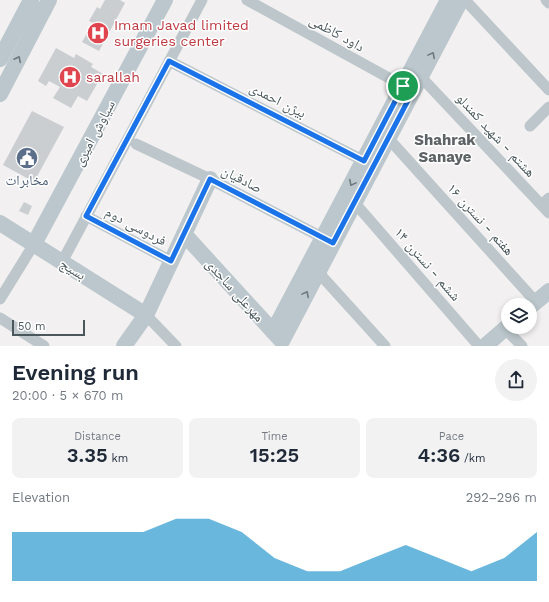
<!DOCTYPE html>
<html lang="en">
<head>
<meta charset="utf-8">
<style>
  :root { --surface:#fff; --page:#f2f2f3; --text:#1f2937; --muted:#747a83; --accent:#2c99d0 }
  body { margin:0; font-family:"Work Sans","Noto Naskh Arabic",sans-serif; background:var(--page); color:var(--text); height:100vh; display:flex; flex-direction:column; font-size:15px; white-space:nowrap }
  * { box-sizing:border-box; margin:0 }
  p { font-size:13px; color:var(--muted) }
  .icon { flex:none; width:22px; height:22px; fill:none; stroke:currentColor; stroke-width:2; stroke-linecap:round; stroke-linejoin:round }
  .map { position:relative; height:346px; overflow:hidden }
  .drawer { display:flex; flex-direction:column; background:var(--surface); flex:1 }
  .drawer>* { flex:none }
  .fabs { position:absolute; left:501px; top:298px; display:grid; gap:8px }
  .fabs a { display:grid; place-items:center; width:36px; height:36px; border-radius:50%; background:var(--surface); box-shadow:0 2px 6px #0003; font-size:20px }
  .scale { position:absolute; left:12px; bottom:10px; width:73px; box-sizing:border-box; padding-left:4px; border:2px solid #4a575b; border-top:0; font-size:11px; line-height:14px; white-space:nowrap; color:#4a575b; -webkit-text-stroke:3px #fff; paint-order:stroke }
  .pin { position:absolute; display:grid; place-items:center; width:34px; height:34px; color:#fff; margin:-17px; border:2px solid #fff; border-radius:50%; box-shadow:0 1px 4px #0007 }
  .round { display:grid; place-items:center; flex:none; width:42px; height:42px; border-radius:21px; background:var(--page) }
  .headline { display:flex; align-items:center; justify-content:space-between; height:68px; padding:0 12px }
  h1 { font-size:22px; font-weight:600; line-height:30px }
  .stats { display:grid; grid-template-columns:repeat(3,1fr); gap:6px; height:68px; padding:4px 12px }
  .stats div { display:grid; align-content:center; border-radius:8px; background:var(--page); text-align:center }
  .stats b { font-size:20px; font-weight:600 }
  .stats small { font-size:11px; font-weight:400 }
  .stats p { font-size:11px }
  .chart { height:112px; padding:8px 12px }
  .chart p { display:flex; justify-content:space-between }
  .chart svg { width:100%; height:72px; margin-top:4px; fill:var(--accent); opacity:.7 }
  .map>svg:first-child { display:block }
</style>
</head>
<body>
<div class="map">
<svg width="549" height="346" viewBox="0 0 549 346">
  <rect width="100%" height="100%" fill="#f2f0f0"/>
  <path fill="#caced1" d="M105,0H120L125,3L99,51L82,42L93,23L89,21L97,7L100,9Z
    M56,48L74,58L76,54L93,64L91,67L103,74L87,101L78,96L71,108L53,98L60,87L49,81L46,86L38,81Z
    M32,111L64,127L34,182L3,165Z
    M24,202L32,206L28,215L19,211Z"/>
  <g fill="none" stroke-linecap="round" stroke-linejoin="round">
    <path stroke="#bdc7cb" stroke-width="11" d="M247,0L409,89
      M465,0L549,90
      M546,0L549,3
      M169,61L368,163
      M421,77L549,213
      M530,126L549,107
      M388,138L536,302
      M136,144L210,179L329,241
      M354,202L479,346
      M542,205L549,198
      M86,216L171,261
      M62,262L202,0
      M318,272L385,346
      M0,299L34,244
      M146,315L176,346
      M0,318L44,346
      M505,329L522,346"/>
    <path stroke="#bbc7cc" stroke-width="16" d="M0,59L31,0
      M0,94L49,0
      M0,223L146,315
      M184,234L280,339
      M34,244L165,0
      M530,307L549,291
      M273,332L448,0
      M282,341L461,0
      M124,346L146,315L210,179
      M485,346L508,326"/>
  </g>
  <defs><path id="oneway-chevron" d="M-2-3.5L2.5 0L-2 3.5" fill="none" stroke-width="1.6" stroke-linecap="round" stroke-linejoin="round"/></defs>
  <g stroke="#6c797d">
    <use href="#oneway-chevron" transform="translate(432 55) rotate(-62)"/>
    <use href="#oneway-chevron" transform="translate(18 59) rotate(-63)"/>
    <use href="#oneway-chevron" transform="translate(352 183) rotate(118)"/>
    <use href="#oneway-chevron" transform="translate(306 294) rotate(-62)"/>
  </g>
  <g fill="none" stroke-linecap="round" stroke-linejoin="round">
    <g stroke="#fff" stroke-width="8">
      <path id="route" d="M169,61L364,161L403,86L413,91L333,243L210,179L171,261L86,216Z"/>
    </g>
    <use href="#route" stroke="#1a73e8" stroke-width="5"/>
  </g>
  <defs>
    <g id="hospital-disc" transform="scale(1.15)"><circle r="9.5" fill="#e0444e" stroke="#fff"/><path d="M-5-5h3v3.5h4V-5h3V5h-3V1.5h-4V5h-3Z" fill="#fff"/></g>
    <g id="civic-disc" transform="scale(1.15)"><circle r="9.5" fill="#5c6f8a" stroke="#fff"/><path d="M-.6-6.5H3V-4.5H.6V-3L4-1V1h2V6H-6V1h2V-1L-.6-3ZM-1.2 2.5V6h2.4V2.5Z" fill="#fff"/></g>
  </defs>
  <g fill-rule="evenodd">
    <use href="#hospital-disc" x="98" y="33"/>
    <use href="#hospital-disc" x="70" y="77"/>
    <use href="#civic-disc" x="27" y="158"/>
  </g>
  <g text-anchor="middle" stroke-width="3" stroke-linejoin="round" paint-order="stroke">
    <g font-size="14" fill="#be3a42" stroke="#fff" text-anchor="start">
      <text x="114" y="30">Imam Javad limited<tspan x="114" dy="16">surgeries center</tspan></text>
      <text x="86" y="82">sarallah</text>
    </g>
    <g font-size="14" fill="#4a575b" stroke="#fff">
      <text transform="translate(337 33) rotate(29)" y="5">داود کاظمی</text>
      <text transform="translate(278 100) rotate(27)" y="5">بیژن احمدی</text>
      <text transform="translate(94 133) rotate(-62)" y="5">سیاوش امیری</text>
      <text transform="translate(496 135) rotate(47)" y="5">هشتم - شهید کمندلو</text>
      <text transform="translate(242 179) rotate(27)" y="5">صادقیان</text>
      <text transform="translate(481 219) rotate(48)" y="5">هفتم - نسترن ۱۶</text>
      <text transform="translate(136 226) rotate(28)" y="5">فردوسی دوم</text>
      <text transform="translate(428 264) rotate(49)" y="5">ششم - نسترن ۱۴</text>
      <text transform="translate(73 269) rotate(32)" y="5">بسیج</text>
      <text transform="translate(235 290) rotate(48)" y="5">مهرعلی ساجدی</text>
    </g>
    <g font-size="14" fill="#4e5e75" stroke="#fff">
      <text x="27" y="185">مخابرات</text>
    </g>
    <g font-size="15" font-weight="bold" fill="#5d6264" stroke="#fff">
      <text x="445" y="145">Shahrak<tspan x="445" dy="17">Sanaye</tspan></text>
    </g>
  </g>
</svg>
<div class="fabs">
<a><svg class="icon" aria-label="layers" viewBox="0 0 24 24"><path d="M12 4l9 5-9 5-9-5zM3 14l9 5 9-5"/></svg></a>
</div>
<div class="scale">50 m</div>
<div class="pin" style="left:403px;top:86px;background:#1e9e55"><svg class="icon" aria-label="arrive" viewBox="0 0 24 24"><path d="M6 21V4h12l-3 4 3 4H6"/></svg></div>
</div>
<section class="drawer">
<div class="headline"><div><h1>Evening run</h1><p>20:00 · 5 × 670 m</p></div><a class="round"><svg class="icon" aria-label="share" viewBox="0 0 24 24"><path d="M12 15V3M7 8l5-5 5 5M5 13v7h14v-7"/></svg></a></div>
<div class="stats">
<div><p>Distance</p><b>3.35<small> km</small></b></div>
<div><p>Time</p><b>15:25</b></div>
<div><p>Pace</p><b>4:36<small> /km</small></b></div>
</div>
<div class="chart"><p><span>Elevation</span>292–296 m</p>
<svg viewBox="0 0 160 44" preserveAspectRatio="none"><path d="M0 44V14L10 14L20 14L30 14L40 14L50 6L60 6L70 14L80 30L90 38L100 38L110 30L120 22L130 30L140 38L150 30L160 14V44z"/></svg>
</div>
</section>
</body>
</html>
